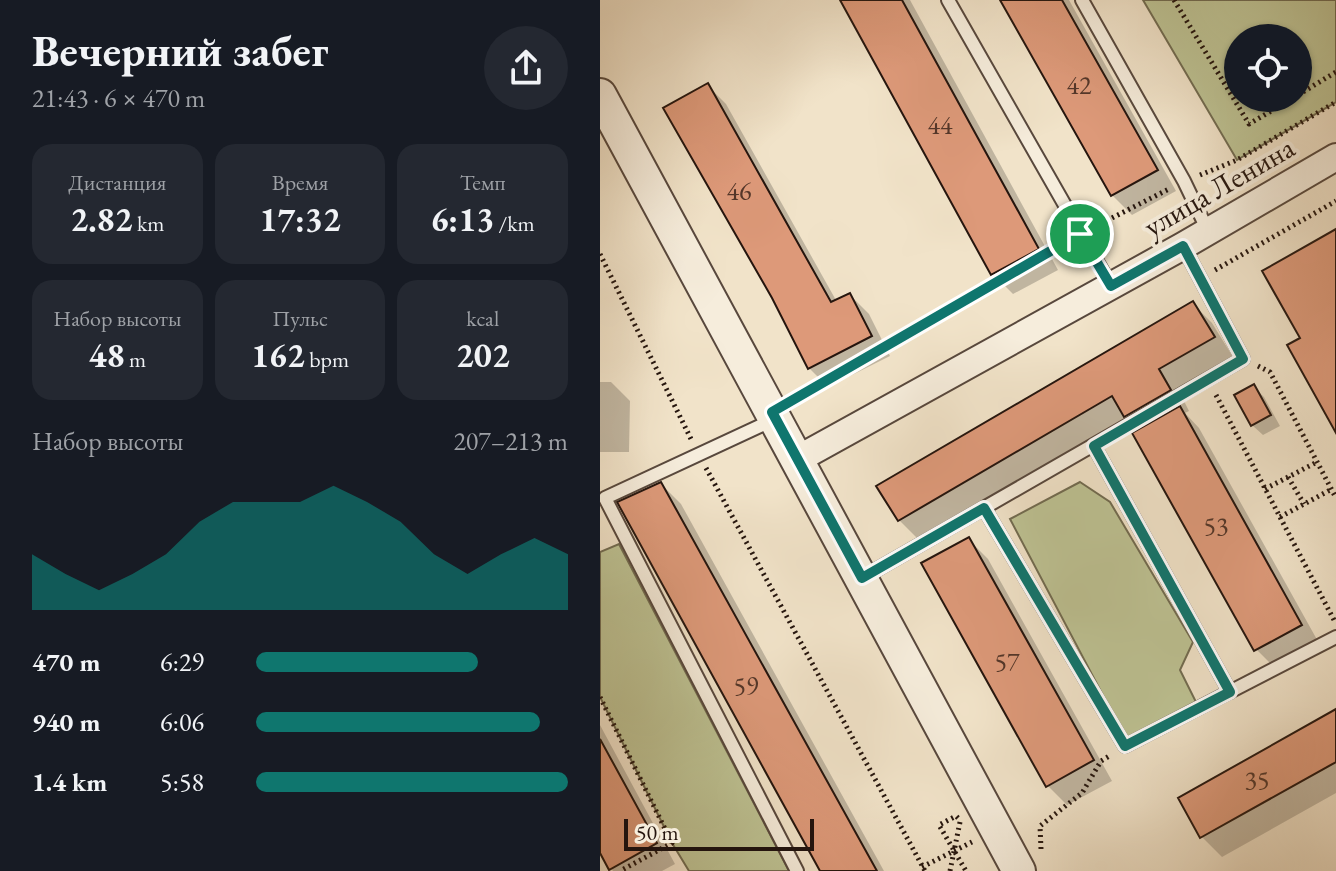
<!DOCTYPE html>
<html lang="ru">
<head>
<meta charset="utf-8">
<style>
  :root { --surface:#171b24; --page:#242831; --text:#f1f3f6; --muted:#9ea1a6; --accent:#0f766e }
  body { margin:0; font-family:"EB Garamond",serif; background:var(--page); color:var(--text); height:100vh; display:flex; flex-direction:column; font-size:30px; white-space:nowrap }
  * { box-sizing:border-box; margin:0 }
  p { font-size:26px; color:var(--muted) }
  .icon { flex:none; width:44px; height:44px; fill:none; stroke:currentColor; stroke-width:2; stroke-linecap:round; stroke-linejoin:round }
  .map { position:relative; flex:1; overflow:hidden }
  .drawer { display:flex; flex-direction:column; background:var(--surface); width:600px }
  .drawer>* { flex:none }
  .fabs { position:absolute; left:624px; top:24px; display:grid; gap:16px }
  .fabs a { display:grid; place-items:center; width:88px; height:88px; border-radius:50%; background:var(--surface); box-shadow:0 2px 6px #0004; font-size:40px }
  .scale { position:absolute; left:24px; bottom:20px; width:190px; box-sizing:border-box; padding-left:8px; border:4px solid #25150e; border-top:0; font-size:22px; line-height:28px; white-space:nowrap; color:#25150e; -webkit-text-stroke:6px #f6eddc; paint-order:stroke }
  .pin { position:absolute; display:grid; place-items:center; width:68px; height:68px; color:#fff; margin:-34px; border:4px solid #fff; border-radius:50%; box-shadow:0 2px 8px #0007 }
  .round { display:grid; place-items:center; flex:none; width:84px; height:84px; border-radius:42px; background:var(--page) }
  .head { display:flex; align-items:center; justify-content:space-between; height:136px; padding:0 32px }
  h1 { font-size:44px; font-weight:700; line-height:60px }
  .metrics { display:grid; grid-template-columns:repeat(3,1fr); gap:12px; height:136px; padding:8px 32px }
  .metrics div { display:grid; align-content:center; border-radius:20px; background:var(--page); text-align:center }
  .metrics b { font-size:34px; font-weight:700 }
  .metrics small { font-size:22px; font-weight:400 }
  .metrics p { font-size:22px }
  .chart { height:224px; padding:16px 32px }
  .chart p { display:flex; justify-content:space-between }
  .chart svg { width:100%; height:144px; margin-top:8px; fill:var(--accent); opacity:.7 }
  ul { padding:0 32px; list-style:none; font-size:26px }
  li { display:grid; grid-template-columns:128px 96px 1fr; align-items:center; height:60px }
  li i { height:20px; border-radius:10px; background:var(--accent) }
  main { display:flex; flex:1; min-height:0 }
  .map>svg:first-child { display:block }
</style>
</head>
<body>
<main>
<section class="drawer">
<div class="head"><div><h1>Вечерний забег</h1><p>21:43 · 6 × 470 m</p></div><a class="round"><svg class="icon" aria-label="share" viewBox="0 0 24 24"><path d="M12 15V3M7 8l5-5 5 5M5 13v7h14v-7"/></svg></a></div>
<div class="metrics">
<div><p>Дистанция</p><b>2.82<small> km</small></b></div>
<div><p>Время</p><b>17:32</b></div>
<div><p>Темп</p><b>6:13<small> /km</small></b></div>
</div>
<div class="metrics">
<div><p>Набор высоты</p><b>48<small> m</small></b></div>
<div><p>Пульс</p><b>162<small> bpm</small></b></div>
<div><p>kcal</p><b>202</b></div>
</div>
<div class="chart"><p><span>Набор высоты</span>207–213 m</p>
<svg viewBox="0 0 160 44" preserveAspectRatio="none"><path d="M0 44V27L10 33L20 38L30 33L40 27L50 17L60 11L70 11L80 11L90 6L100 11L110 17L120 27L130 33L140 27L150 22L160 27V44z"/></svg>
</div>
<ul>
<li><b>470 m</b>6:29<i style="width:71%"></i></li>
<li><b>940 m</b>6:06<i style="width:91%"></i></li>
<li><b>1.4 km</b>5:58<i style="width:100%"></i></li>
</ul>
</section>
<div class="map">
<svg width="736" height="871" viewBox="0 0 736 871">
  <rect width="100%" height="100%" fill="#f1e3c9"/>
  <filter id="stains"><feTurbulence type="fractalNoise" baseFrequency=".0025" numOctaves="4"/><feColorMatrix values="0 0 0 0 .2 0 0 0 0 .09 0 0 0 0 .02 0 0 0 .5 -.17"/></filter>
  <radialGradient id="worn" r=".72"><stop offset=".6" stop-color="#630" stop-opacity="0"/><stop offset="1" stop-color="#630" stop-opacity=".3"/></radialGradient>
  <path fill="#bec394" stroke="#726c51" stroke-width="2" fill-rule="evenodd" d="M543,0H736V102L637,160ZM638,38H698V98H638Z
    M480,482L510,502L593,642L580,670L596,702L526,739L410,519Z
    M19,544L189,871H89L72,843L0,697V552Z"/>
  <path fill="#0003" d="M243,0H310L458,270L413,294L393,274Z
    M402,0H469L576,191L532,215L512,195Z
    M107,85L126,104L237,302L250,295L269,314L290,356L228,387L209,368Z
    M592,303L612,323L633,357L578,389L589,411L585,413L599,428L720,645L676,669L656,649L540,431L528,419L319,540L299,520Z
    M0,382H11L30,401L29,452H0Z
    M654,387L664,397L680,426L663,435L652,425Z
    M61,484L81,504L284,871H223Z
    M368,539L388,559L512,781L467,805L447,785Z
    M736,711V793L622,857L602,837L580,799Z
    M0,725L75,864L62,871H13L0,849Z"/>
  <path fill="#dd9979" stroke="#25150e" stroke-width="2" d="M240,0H302L439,249L391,275Z
    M400,0H462L558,170L511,196Z
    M108,83L231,302L250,293L272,336L208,369L172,298L63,108Z
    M736,229V433L687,345L700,338L662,271Z
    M593,301L615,337L559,369L571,390L524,417L512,396L298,521L276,486Z
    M654,384L671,415L651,426L634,395Z
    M580,406L702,625L654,651L532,433Z
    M61,482L277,871H220L17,502Z
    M369,537L494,760L446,787L321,563Z
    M736,709V762L600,838L578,798Z
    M0,739L57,843L9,870L0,853Z"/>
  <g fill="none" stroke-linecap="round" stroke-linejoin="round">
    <g stroke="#58483d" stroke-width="16">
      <path id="service" d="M348,0L511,286
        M482,0L584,181L608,231
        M173,420L5,498L197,871
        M494,446L630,692
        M384,508L525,746L736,637
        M262,578L643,359L583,246"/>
    </g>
    <g stroke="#58483d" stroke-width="30">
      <path id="minor" d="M198,459L583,246L736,157"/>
    </g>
    <g stroke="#58483d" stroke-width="36">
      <path id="tertiary" d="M0,95L419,871"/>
    </g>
    <path stroke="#25150e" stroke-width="5" stroke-dasharray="2 4" stroke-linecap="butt" d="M574,0L649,124L693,98
      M698,95L736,72
      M600,175L637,160L736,102
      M496,226L569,189
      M0,254L92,441
      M615,270L736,201
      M658,366L670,372L736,498
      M616,395L734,620
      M194,399L466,242
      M106,468L325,871
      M688,477L704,504
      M665,489L717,462
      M680,517L732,489
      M0,697L72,843L20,871
      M358,818L356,816L339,825L366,871
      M441,849L440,826L482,793L501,761L511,755
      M322,867L372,842
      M350,871L360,822"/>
    <use href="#service" stroke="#f6eddc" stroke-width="12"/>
    <use href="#minor" stroke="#f6eddc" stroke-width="26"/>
    <use href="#tertiary" stroke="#f6eddc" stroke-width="32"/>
  </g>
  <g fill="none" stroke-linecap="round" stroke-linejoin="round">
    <g stroke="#fff" stroke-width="16">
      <path id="route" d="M480,234L511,286L583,246L643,359L494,446L630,692L525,746L384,508L262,578L172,412Z"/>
    </g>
    <use href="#route" stroke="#0f766e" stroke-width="10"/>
  </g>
  <g text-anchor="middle" stroke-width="8" stroke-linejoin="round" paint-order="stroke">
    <g font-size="26" fill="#533629">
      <text x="479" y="94">42</text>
      <text x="340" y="134">44</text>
      <text x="139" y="200">46</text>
      <text x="616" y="535">53</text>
      <text x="407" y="671">57</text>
      <text x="146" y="695">59</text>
      <text x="657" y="789">35</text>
    </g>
    <g font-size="30" fill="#25150e" stroke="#f6eddc">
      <text transform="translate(619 187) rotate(-30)" y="10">улица Ленина</text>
    </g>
  </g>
  <rect width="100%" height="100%" filter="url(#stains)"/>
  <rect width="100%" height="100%" fill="url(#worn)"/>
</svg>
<div class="fabs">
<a><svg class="icon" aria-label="locate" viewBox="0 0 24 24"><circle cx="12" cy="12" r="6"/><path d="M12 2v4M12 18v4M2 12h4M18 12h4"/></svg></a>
</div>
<div class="scale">50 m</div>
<div class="pin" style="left:480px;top:234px;background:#1e9e55"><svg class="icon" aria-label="arrive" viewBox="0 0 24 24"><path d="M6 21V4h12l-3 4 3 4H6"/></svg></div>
</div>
</main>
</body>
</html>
